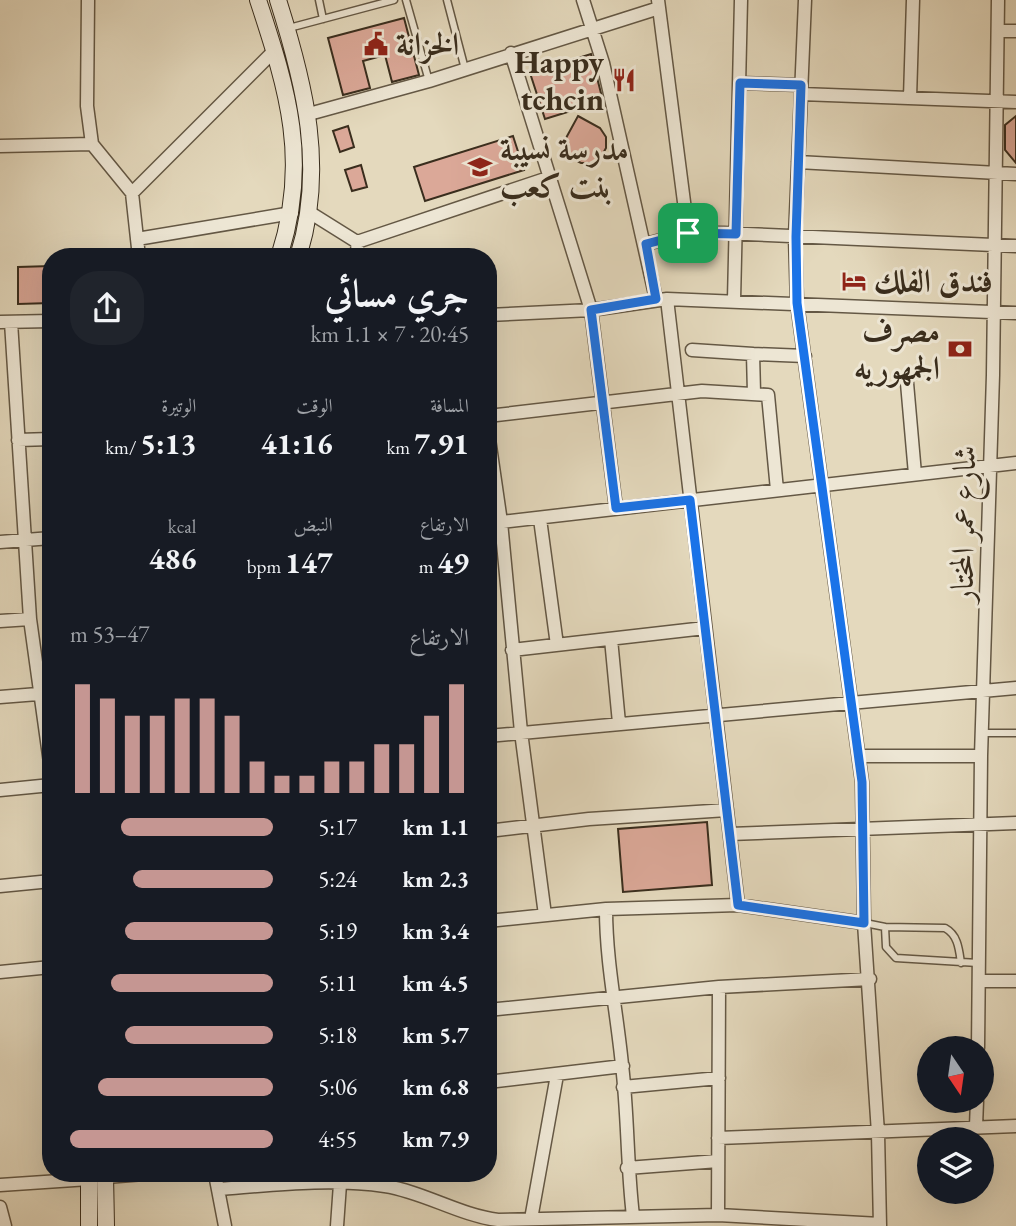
<!DOCTYPE html>
<html lang="ar">
<head>
<meta charset="utf-8">
<style>
  :root { --surface:#171b24; --page:#20242c; --text:#f1f3f6; --muted:#9ea1a6; --accent:#c59692 }
  body { margin:0; font-family:"EB Garamond",Amiri,serif; background:var(--page); color:var(--text); direction:rtl; height:100vh; display:flex; flex-direction:column; font-size:26px; white-space:nowrap }
  * { box-sizing:border-box; margin:0 }
  p { font-size:23px; color:var(--muted) }
  .icon { flex:none; width:38px; height:38px; fill:none; stroke:currentColor; stroke-width:2; stroke-linecap:round; stroke-linejoin:round }
  .map { position:relative; flex:1; overflow:hidden; direction:ltr }
  .panel { position:absolute; left:42px; top:248px; width:455px; height:934px; display:flex; flex-direction:column; background:var(--surface); border-radius:28px; box-shadow:0 7px 28px #0002; direction:rtl }
  .panel>* { flex:none }
  .needle { width:46px; rotate:167deg }
  .buttons { position:absolute; left:917px; top:1036px; display:grid; gap:14px }
  .buttons a { display:grid; place-items:center; width:77px; height:77px; border-radius:50%; background:var(--surface); box-shadow:0 7px 28px #0002; font-size:35px }
  .pin { position:absolute; display:grid; place-items:center; width:60px; height:60px; color:#fff; margin:-30px; border-radius:14px; box-shadow:0 4px 10px #0006 }
  .round { display:grid; place-items:center; flex:none; width:74px; height:74px; border-radius:28px; background:var(--page) }
  .head { display:flex; align-items:center; justify-content:space-between; height:119px; padding:0 28px }
  h1 { font-size:38px; font-weight:700; line-height:52px }
  .figures { display:grid; grid-template-columns:repeat(3,1fr); gap:10px; height:119px; padding:7px 28px }
  .figures div { display:grid; align-content:center }
  .figures b { font-size:30px; font-weight:700 }
  .figures small { font-size:19px; font-weight:400 }
  .figures p { font-size:19px }
  .chart { height:196px; padding:14px 28px }
  .chart p { display:flex; justify-content:space-between }
  .chart svg { width:100%; height:126px; margin-top:7px; stroke:var(--accent); stroke-width:6 }
  ul { padding:0 28px; list-style:none; font-size:23px }
  li { display:grid; grid-template-columns:112px 84px 1fr; align-items:center; height:52px }
  li i { height:18px; border-radius:9px; background:var(--accent) }
  .map>svg:first-child { display:block }
</style>
</head>
<body>
<div class="map">
<svg width="1016" height="1226" viewBox="0 0 1016 1226">
  <rect width="100%" height="100%" fill="#e4d9bd"/>
  <filter id="stains"><feTurbulence type="fractalNoise" baseFrequency=".00286" numOctaves="4"/><feColorMatrix values="0 0 0 0 .2 0 0 0 0 .09 0 0 0 0 .02 0 0 0 .5 -.17"/></filter>
  <radialGradient id="worn" r=".72"><stop offset=".6" stop-color="#630" stop-opacity="0"/><stop offset="1" stop-color="#630" stop-opacity=".3"/></radialGradient>
  <path fill="#dba898" stroke="#392d1d" stroke-width="2" d="M404,18L419,75L392,82L385,55L363,61L370,88L343,95L328,38Z
    M591,54L603,101L545,119L530,73Z
    M578,116L600,128L606,137V148L601,157L592,163H581L571,158L566,149V138Z
    M1016,116V163L1005,150V125Z
    M348,126L354,147L340,152L333,131Z
    M513,136L524,170L425,201L414,167Z
    M361,165L367,187L352,191L345,170Z
    M51,266V303L18,304V267Z
    M707,822L712,885L623,892L618,829Z"/>
  <g fill="none" stroke-linecap="round" stroke-linejoin="round">
    <g stroke="#645845" stroke-width="9">
      <path id="lane" d="M319,0L323,19
        M406,0L429,81
        M447,0L465,69
        M289,28L394,0
        M982,733H1016
        M865,923L885,927L886,947L896,958L978,963
        M885,927L945,928C958,935 959,949 961,963"/>
    </g>
    <g stroke="#645845" stroke-width="15">
      <path id="street" d="M88,0L87,106L92,144L132,193L139,257
        M583,0L603,63L656,299
        M658,0L688,233
        M805,0L795,237L797,303L862,782L864,923L878,1133L880,1226
        M998,31H1016
        M511,53L591,310L616,508
        M740,83L801,85
        M801,94L1016,102
        M910,98L913,0
        M309,114L429,81L659,8
        M0,146L92,144
        M798,162L1016,174
        M132,193L275,50
        M309,212L357,242
        M137,239L292,213
        M357,242L551,177
        M357,242L358,257
        M646,244L688,233H724L1016,246
        M667,299L738,905
        M734,300L741,0
        M488,315L591,310L667,299L1016,313
        M0,322L51,321
        M11,322L30,619L51,770
        M692,350L753,354
        M907,383L915,474
        M754,393L753,354L805,356
        M488,416L702,391L768,395L777,490
        M488,432L501,522L521,732L545,915
        M18,440L51,439
        M540,519L557,645
        M501,522L1016,463
        M0,542L51,538
        M0,621L30,619
        M611,639L619,723
        M512,650L705,628
        M0,697L38,694L51,700
        M488,736L1016,688
        M859,756H981
        M0,790L51,785
        M488,831L589,819L727,810
        M730,834L1016,823
        M0,886L51,881
        M606,909C606,962 617,1013 622,1065C628,1115 627,1166 633,1216
        M488,921L606,909L738,905L864,923
        M0,972L51,967
        M979,981H1016
        M488,1010L719,987L870,979
        M978,1048L981,756L993,375L998,0
        M488,1082L623,1066
        M623,1087L719,1078
        M976,1126L977,1101
        M718,1138L1016,1126
        M627,1168L718,1161
        M215,1174L225,1226
        M106,1177L144,1174
        M0,1185L89,1179
        M218,1189C272,1185 330,1178 385,1186C424,1192 459,1215 498,1220L718,1215L880,1224
        M0,1207L5,1226
        M718,1215L719,987
        M531,1219L557,1075
        M337,1226L340,1184"/>
    </g>
    <g stroke="#392d1d" stroke-width="18">
      <path id="secondary" d="M258,0C288,91 310,162 279,257
        M278,0C305,85 326,169 298,257
        M89,1174V1226
        M105,1174L106,1226"/>
    </g>
    <use href="#lane" stroke="#ede6d4" stroke-width="6"/>
    <use href="#street" stroke="#ede6d4" stroke-width="12"/>
    <use href="#secondary" stroke="#ede6d4" stroke-width="16"/>
  </g>
  <g fill="none" stroke-linecap="round" stroke-linejoin="round">
    <g stroke="#fff" stroke-width="14">
      <path id="route" d="M740,83L801,85L796,237L797,303L862,782L864,923L738,905L690,500L616,508L591,310L656,299L646,244L688,233L736,234Z"/>
    </g>
    <use href="#route" stroke="#1a73e8" stroke-width="9"/>
  </g>
  <defs>
    <g id="civic-bare" transform="scale(1.89)"><path d="M-.6-6.5H3V-4.5H.6V-3L4-1V1h2V6H-6V1h2V-1L-.6-3ZM-1.2 2.5V6h2.4V2.5Z" fill="#8f2418" stroke="#ede6d4" stroke-width="2.5" paint-order="stroke"/></g>
    <g id="restaurant-bare" transform="scale(1.89)"><path d="M-5-6h1v4h1v-4h1v4h1v-4h1v5L-1.5 .5V6h-2V.5L-5-1ZM5-6V6H3V1.5H1.5Q1.5-4 5-6Z" fill="#8f2418" stroke="#ede6d4" stroke-width="2.5" paint-order="stroke"/></g>
    <g id="school-bare" transform="scale(1.89)"><path d="M0-5L7-2L0 1L-7-2ZM-4 1L0 2.5L4 1V4Q0 6-4 4Z" fill="#8f2418" stroke="#ede6d4" stroke-width="2.5" paint-order="stroke"/></g>
    <g id="hotel-bare" transform="scale(1.89)"><path d="M-6-4.5h1.5V1H6V5H4.5V3h-9V5H-6ZM-4 0a1.8 1.8 0 1 1 3.6 0ZM.5 0V-2.5h3Q6-2.5 6 0Z" fill="#8f2418" stroke="#ede6d4" stroke-width="2.5" paint-order="stroke"/></g>
    <g id="bank-bare" transform="scale(1.89)"><path d="M-6-4H6V4H-6ZM0-2.3a2.3 2.3 0 1 0 0 4.6a2.3 2.3 0 1 0 0-4.6Z" fill="#8f2418" stroke="#ede6d4" stroke-width="2.5" paint-order="stroke"/></g>
  </defs>
  <g fill-rule="evenodd">
    <use href="#civic-bare" x="376" y="44"/>
    <use href="#restaurant-bare" x="624" y="80"/>
    <use href="#school-bare" x="480" y="167"/>
    <use href="#hotel-bare" x="854" y="281"/>
    <use href="#bank-bare" x="960" y="349"/>
  </g>
  <g text-anchor="middle" stroke-width="6" stroke-linejoin="round" paint-order="stroke">
    <g font-size="32" font-weight="bold" fill="#392d1d" stroke="#ede6d4" text-anchor="start">
      <text x="396" y="55">الخزانة</text>
      <text x="604" y="73" text-anchor="end">Happy<tspan x="604" dy="37">tchcin</tspan></text>
      <text x="500" y="160">مدرسة نسيبة<tspan x="500" dy="37">بنت كعب</tspan></text>
      <text x="874" y="292">فندق الفلك</text>
      <text x="940" y="342" text-anchor="end">مصرف<tspan x="940" dy="37">الجمهوريه</tspan></text>
    </g>
    <g font-size="32" fill="#392d1d" stroke="#ede6d4">
      <text transform="translate(963 524) rotate(-89)" y="11">شارع عمر المختار</text>
    </g>
  </g>
  <rect width="100%" height="100%" filter="url(#stains)"/>
  <rect width="100%" height="100%" fill="url(#worn)"/>
</svg>
<div class="buttons">
<a><svg class="needle" viewBox="-14 -14 28 28"><path d="M0-13l5 13h-10z" fill="#e53935"/><path d="M0 13l5-13h-10z" fill="#9ea1a6"/></svg></a>
<a><svg class="icon" aria-label="layers" viewBox="0 0 24 24"><path d="M12 4l9 5-9 5-9-5zM3 14l9 5 9-5"/></svg></a>
</div>
<div class="pin" style="left:688px;top:233px;background:#1e9e55"><svg class="icon" aria-label="arrive" viewBox="0 0 24 24"><path d="M6 21V4h12l-3 4 3 4H6"/></svg></div>
<section class="panel">
<div class="head"><div><h1>جري مسائي</h1><p>20:45 · 7 × 1.1 km</p></div><a class="round"><svg class="icon" aria-label="share" viewBox="0 0 24 24"><path d="M12 15V3M7 8l5-5 5 5M5 13v7h14v-7"/></svg></a></div>
<div class="figures">
<div><p>المسافة</p><b>7.91<small> km</small></b></div>
<div><p>الوقت</p><b>41:16</b></div>
<div><p>الوتيرة</p><b>5:13<small> /km</small></b></div>
</div>
<div class="figures">
<div><p>الارتفاع</p><b>49<small> m</small></b></div>
<div><p>النبض</p><b>147<small> bpm</small></b></div>
<div><p>kcal</p><b>486</b></div>
</div>
<div class="chart"><p><span>الارتفاع</span>47–53 m</p>
<svg viewBox="0 0 160 44" preserveAspectRatio="none"><path d="M5 44V6M15 44V11M25 44V17M35 44V17M45 44V11M55 44V11M65 44V17M75 44V33M85 44V38M95 44V38M105 44V33M115 44V33M125 44V27M135 44V27M145 44V17M155 44V6"/></svg>
</div>
<ul>
<li><b>1.1 km</b>5:17<i style="width:75%"></i></li>
<li><b>2.3 km</b>5:24<i style="width:69%"></i></li>
<li><b>3.4 km</b>5:19<i style="width:73%"></i></li>
<li><b>4.5 km</b>5:11<i style="width:80%"></i></li>
<li><b>5.7 km</b>5:18<i style="width:73%"></i></li>
<li><b>6.8 km</b>5:06<i style="width:86%"></i></li>
<li><b>7.9 km</b>4:55<i style="width:100%"></i></li>
</ul>
</section>
</div>
</body>
</html>
